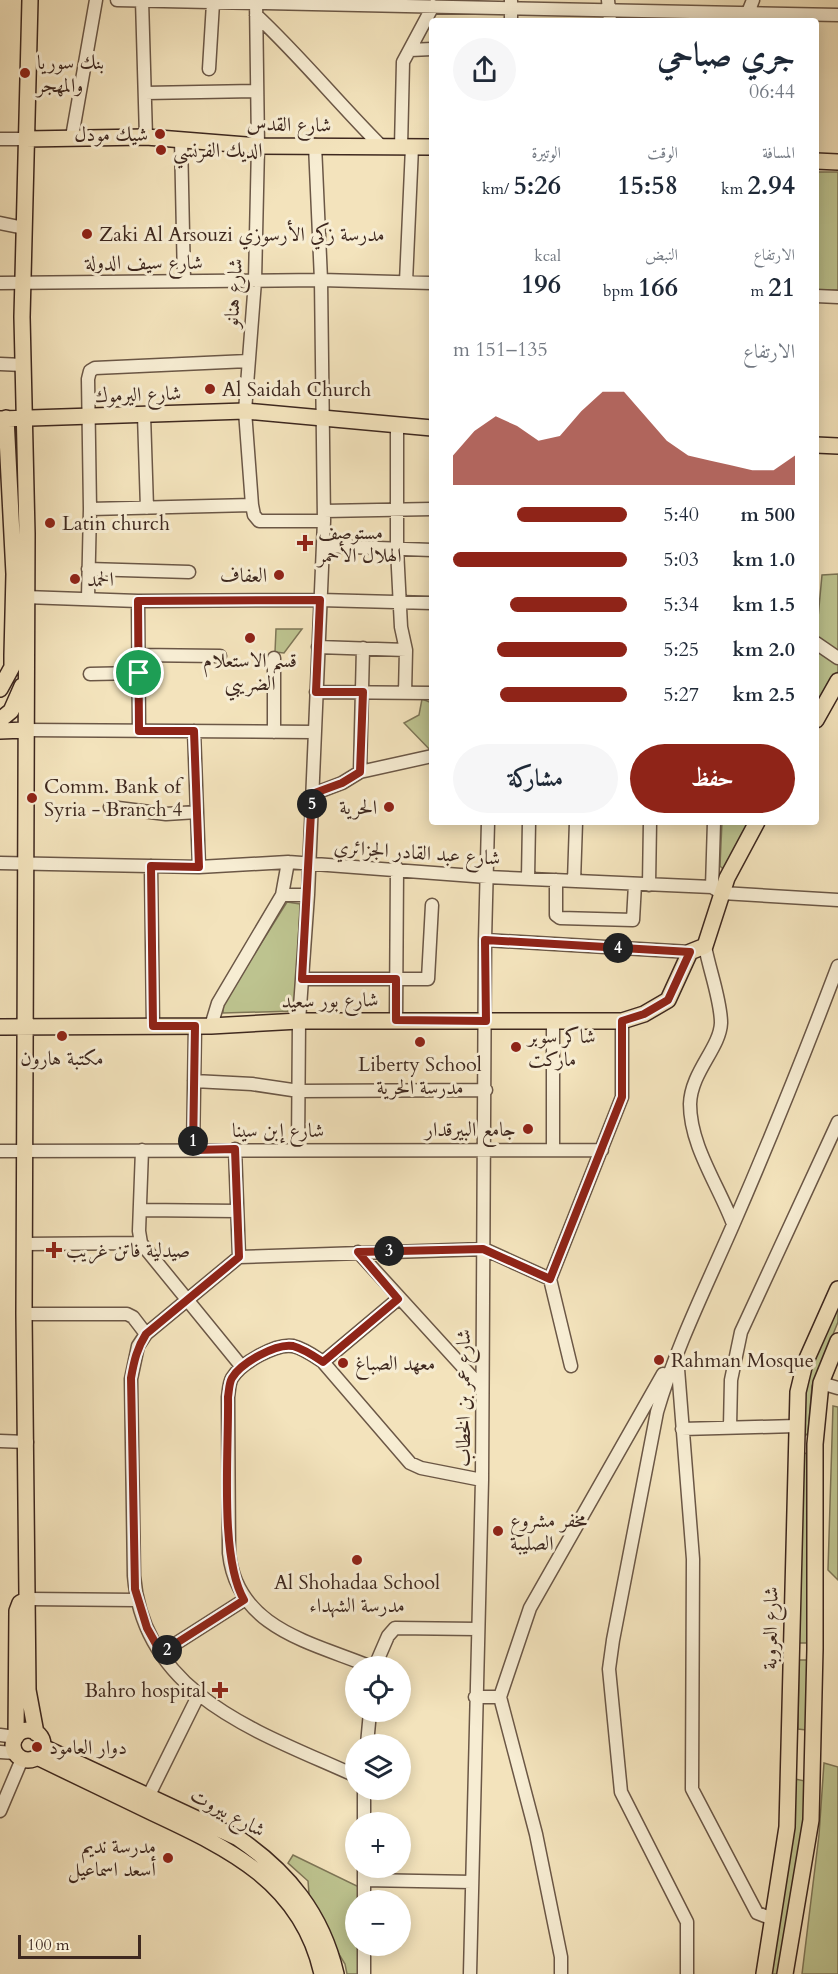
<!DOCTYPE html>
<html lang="ar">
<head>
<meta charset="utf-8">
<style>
  :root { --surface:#fff; --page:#f6f6f7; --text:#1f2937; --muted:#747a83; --accent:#8f2418 }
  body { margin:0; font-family:Cardo,Amiri,serif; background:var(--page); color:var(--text); direction:rtl; height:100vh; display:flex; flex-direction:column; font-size:22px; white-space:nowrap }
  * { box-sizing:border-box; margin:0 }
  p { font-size:20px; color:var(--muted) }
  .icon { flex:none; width:33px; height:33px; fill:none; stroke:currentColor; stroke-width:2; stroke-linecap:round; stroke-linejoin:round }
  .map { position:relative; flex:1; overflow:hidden; direction:ltr }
  .panel { position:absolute; left:429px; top:18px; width:390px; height:807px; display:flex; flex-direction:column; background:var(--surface); border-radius:6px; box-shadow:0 3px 15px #0003; direction:rtl }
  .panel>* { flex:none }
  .tools { position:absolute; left:345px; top:1656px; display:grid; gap:12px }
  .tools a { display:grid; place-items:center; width:66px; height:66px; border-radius:50%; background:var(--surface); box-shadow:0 3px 15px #0003; font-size:30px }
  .scale { position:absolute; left:18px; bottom:15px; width:123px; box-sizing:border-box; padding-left:6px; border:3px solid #3e281f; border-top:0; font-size:16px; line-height:21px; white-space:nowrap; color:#3e281f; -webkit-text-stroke:4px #f7edd3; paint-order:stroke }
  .pin { position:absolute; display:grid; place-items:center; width:51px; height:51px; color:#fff; margin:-26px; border:3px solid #fff; border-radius:50%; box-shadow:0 2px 6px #0007 }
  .km { position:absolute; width:30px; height:30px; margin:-15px; border-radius:50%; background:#222; color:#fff; font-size:16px; line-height:30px; text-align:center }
  .round { display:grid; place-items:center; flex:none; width:63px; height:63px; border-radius:32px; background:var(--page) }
  .overview { display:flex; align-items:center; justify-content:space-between; height:102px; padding:0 24px }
  h1 { font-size:33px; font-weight:800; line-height:45px }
  .stats { display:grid; grid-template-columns:repeat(3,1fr); gap:9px; height:102px; padding:6px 24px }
  .stats div { display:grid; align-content:center }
  .stats b { font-size:26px; font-weight:800 }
  .stats small { font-size:16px; font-weight:400 }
  .stats p { font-size:16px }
  .chart { height:168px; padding:12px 24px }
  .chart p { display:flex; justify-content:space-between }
  .chart svg { width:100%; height:108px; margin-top:6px; fill:var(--accent); opacity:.7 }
  .button { display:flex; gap:12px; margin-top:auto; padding:12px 24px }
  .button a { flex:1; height:69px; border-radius:36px; background:var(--accent); color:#fff; font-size:24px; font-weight:800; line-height:69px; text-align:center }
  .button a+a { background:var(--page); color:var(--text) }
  ul { padding:0 24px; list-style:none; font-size:20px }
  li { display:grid; grid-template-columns:96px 72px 1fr; align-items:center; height:45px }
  li i { height:15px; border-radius:8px; background:var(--accent) }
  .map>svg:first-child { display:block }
</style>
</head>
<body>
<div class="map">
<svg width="838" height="1974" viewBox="0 0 838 1974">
  <rect width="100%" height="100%" fill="#f3e3bc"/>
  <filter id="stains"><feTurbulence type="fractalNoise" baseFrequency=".00333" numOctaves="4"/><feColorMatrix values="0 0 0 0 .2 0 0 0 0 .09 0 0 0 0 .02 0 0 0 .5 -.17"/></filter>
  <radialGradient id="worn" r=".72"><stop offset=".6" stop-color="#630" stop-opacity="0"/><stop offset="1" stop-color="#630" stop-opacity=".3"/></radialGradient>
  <path fill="#bdc38f" stroke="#7e7657" stroke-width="1.5" d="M816,172H838V290H816Z
    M838,574V671L816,710V639L822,575Z
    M276,629H302L284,653L275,652Z
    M422,699L432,703V752L404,723L419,715Z
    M722,822L751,824L725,868H722L720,866Z
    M287,902L300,904L295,1011L223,1013V1004Z
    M838,1304V1322L812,1386L808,1433L804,1437L802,1401L814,1357Z
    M833,1406L838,1407V1580L828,1570Z
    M805,1453L808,1455L807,1643H799L802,1454Z
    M799,1660H807L806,1730L798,1729Z
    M824,1763L838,1767V1974H802L819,1835Z
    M795,1779L805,1781L804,1820L779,1974H769Z
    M293,1855L359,1887L364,1900H356V1946H364V1974H347L345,1964L310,1906L308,1881L288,1863Z"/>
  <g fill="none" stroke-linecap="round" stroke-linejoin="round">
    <g stroke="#6b5746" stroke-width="15">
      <path id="minor" d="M117,0L838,15
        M142,0L146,137
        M256,0L258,146L255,281L245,411L252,505L254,515L259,521H324
        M608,0L610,21
        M256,15C300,56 338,103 381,146
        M745,20L753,0
        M511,21V1
        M410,50L432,49
        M209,69L213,3
        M145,93L255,91
        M72,137L96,0
        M0,139H26
        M181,139L184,281
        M401,147L403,62L433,6
        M0,223L24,228
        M406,282L412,147
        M0,283L321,280L432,283
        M816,296L838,297
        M0,364L23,365
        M144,415L147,508
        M90,509L252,505
        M324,511L432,509
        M323,546L432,550
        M88,569L189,572
        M25,597L138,601L320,600L432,603
        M88,598L90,509L88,379L90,371L95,368L248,361
        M138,601L139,731
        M816,643L838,658
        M318,647L406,650L401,627L397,549V425
        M138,655L220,656
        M90,674L139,673
        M316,692L432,693
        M405,693L406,650
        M25,730L314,732
        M194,731L199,867
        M274,732V658
        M360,772L363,648
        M313,794L342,783L360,772L432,756
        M110,807L166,814L197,812
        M0,863L199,867L288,862L487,877L712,887L722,893L838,900
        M151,866L153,1026
        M528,878L529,822
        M556,880V915L560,918L633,920L635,884
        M574,881L576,822
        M649,885L650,822
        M712,887L714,822
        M282,895H308
        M485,940L690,952
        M705,946C709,969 721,1000 721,1023C720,1048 691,1072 690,1104C690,1146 719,1186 733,1224
        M302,979H428L432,905
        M396,1020L397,868
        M553,1021V1150
        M211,1026L218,1003L282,895L288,862
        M194,1081L252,1084L299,1091L486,1090
        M235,1149L239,1257
        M142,1150L139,1231L141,1243L242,1367
        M193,1150L195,1026
        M298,1150L299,1021L308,895L324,521L321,280L315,145
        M0,1151L602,1150
        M141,1210L237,1211
        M25,1244L141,1243
        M358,1252L482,1388
        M550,1279L571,1366
        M24,1314H127L133,1317L146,1334
        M677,1356L693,1559L692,1789L757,1913L773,1919
        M323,1362L398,1299
        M821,1383L838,1388
        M730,1427L731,1380L741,1332L838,1122
        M682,1429L796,1426
        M0,1441L27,1442
        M28,1599L136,1600
        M161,1653L244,1600
        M369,1666C310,1642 237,1628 229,1553L228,1397C229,1391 229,1383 232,1378C241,1363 276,1343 293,1346C305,1349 314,1356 323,1362L410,1463L421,1468L482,1480
        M375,1666L388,1636L395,1628L477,1629
        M475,1697H500
        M0,1735L16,1737
        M367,1744L370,1712
        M0,1752L15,1753
        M356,1776C262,1733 144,1697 134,1576L131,1379L138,1346L146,1334L239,1257L484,1249L550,1279L622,1097V1021
        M364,1790V1822
        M149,1795L198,1696
        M0,1811L22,1759
        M364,1880L472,1882
        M364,1900V1868
        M364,1974V1946
        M470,1974L482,1480L485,940L488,822
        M561,1974V1957L536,1834L500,1697L530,1608L663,1374
        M687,1974V1922L621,1792L609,1669L613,1640L657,1412C676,1347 706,1287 733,1225C770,1140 805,1053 838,966"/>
    </g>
    <g stroke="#3e281f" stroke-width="18">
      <path id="major" d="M30,0L22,317L27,534L24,1314L28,1690L36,1733
        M26,139L146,137L258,146L432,147
        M816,161L838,162
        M0,419L245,411L432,428
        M816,445L838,446
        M0,689L12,667V655L14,574L6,418
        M0,720L11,711L22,686
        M816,720L838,681
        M0,731L25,730
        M0,1027L211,1026L299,1021H622L644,1014L668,1000L690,952L705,946L727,878L757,822
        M13 1745a15 15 0 1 1 30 0a15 15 0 1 1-30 0Z
        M16,1737L17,1611L20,1603L28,1599
        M43,1747L238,1838C288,1872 322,1914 336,1974
        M37,1757C76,1776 114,1794 153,1813C230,1849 302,1883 322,1974
        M764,1974L787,1827L798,1392L805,1363L838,1289
        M785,1974L811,1820L815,1649V1444L821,1383L838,1341"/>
    </g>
    <use href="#minor" stroke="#f7edd3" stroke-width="12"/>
    <use href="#major" stroke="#f3e3bc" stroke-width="15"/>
  </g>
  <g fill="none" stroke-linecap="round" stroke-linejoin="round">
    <g stroke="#fff" stroke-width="12">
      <path id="route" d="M320,600L316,692H363L360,772L342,783L312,794L302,979H396V1020L486,1021L485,940L690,952L668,1000L644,1014L622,1021V1097L550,1279L483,1249L358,1252L398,1299L323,1362C314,1356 304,1349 293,1346C276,1343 241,1363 232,1378C229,1383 229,1391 228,1397C229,1450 219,1557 244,1600L161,1653L147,1628L135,1589L131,1378C134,1361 137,1348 146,1334L239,1257L235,1149L193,1150L195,1026H153L151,866L199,867L194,731H139L138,601Z"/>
    </g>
    <use href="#route" stroke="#8f2418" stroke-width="8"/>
  </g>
  <g fill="#8f2418" stroke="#f7edd3" stroke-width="2">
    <circle cx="25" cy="73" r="6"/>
    <circle cx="160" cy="134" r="6"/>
    <circle cx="161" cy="150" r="6"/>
    <circle cx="87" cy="234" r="6"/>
    <circle cx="210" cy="389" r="6"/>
    <circle cx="50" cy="523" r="6"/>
    <path d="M302 534h6v6h6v6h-6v6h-6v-6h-6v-6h6z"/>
    <circle cx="279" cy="575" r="6"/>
    <circle cx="75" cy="579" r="6"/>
    <circle cx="250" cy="638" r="6"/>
    <circle cx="32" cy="798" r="6"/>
    <circle cx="389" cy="807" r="6"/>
    <circle cx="62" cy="1036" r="6"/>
    <circle cx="420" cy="1042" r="6"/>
    <circle cx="516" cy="1047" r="6"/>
    <circle cx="528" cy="1129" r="6"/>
    <path d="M51 1241h6v6h6v6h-6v6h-6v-6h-6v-6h6z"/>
    <circle cx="659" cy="1360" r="6"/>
    <circle cx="343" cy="1363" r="6"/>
    <circle cx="498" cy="1531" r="6"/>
    <circle cx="357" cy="1560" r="6"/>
    <path d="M217 1681h6v6h6v6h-6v6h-6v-6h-6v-6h6z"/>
    <circle cx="37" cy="1747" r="6"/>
    <circle cx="168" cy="1858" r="6"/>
  </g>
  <g text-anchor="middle" stroke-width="6" stroke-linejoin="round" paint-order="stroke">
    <g font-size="20" fill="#3e281f" stroke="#f7edd3" text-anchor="start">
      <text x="37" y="69">بنك سوريا<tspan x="37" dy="23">والمهجر</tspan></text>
      <text x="148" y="141" text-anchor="end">شيك مودل</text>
      <text x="173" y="157">الديك الفرنسي</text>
      <text x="99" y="241">Zaki Al Arsouzi مدرسة زكي الأرسوزي</text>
      <text x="222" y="396">Al Saidah Church</text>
      <text x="62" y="530">Latin church</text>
      <text x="318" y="539">مستوصف<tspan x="318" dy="23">الهلال الأحمر</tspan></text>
      <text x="267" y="582" text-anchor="end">العفاف</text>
      <text x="87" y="586">الحمد</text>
      <text x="250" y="667" text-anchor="middle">قسم الاستعلام<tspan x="250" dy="23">الضريبي</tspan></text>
      <text x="44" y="793">Comm. Bank of<tspan x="44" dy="23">Syria - Branch 4</tspan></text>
      <text x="377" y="814" text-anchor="end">الحرية</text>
      <text x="528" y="1043">شاكر سوبر<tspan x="528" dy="23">ماركت</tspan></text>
      <text x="62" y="1065" text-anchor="middle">مكتبة هارون</text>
      <text x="420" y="1071" text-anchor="middle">Liberty School<tspan x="420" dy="23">مدرسة الحرية</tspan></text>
      <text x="516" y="1136" text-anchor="end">جامع البيرقدار</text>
      <text x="66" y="1257">صيدلية فاتن غريب</text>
      <text x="671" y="1367">Rahman Mosque</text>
      <text x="355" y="1370">معهد الصباغ</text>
      <text x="510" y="1527">مخفر مشروع<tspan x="510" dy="23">الصليبة</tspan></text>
      <text x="357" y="1589" text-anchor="middle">Al Shohadaa School<tspan x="357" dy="23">مدرسة الشهداء</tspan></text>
      <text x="206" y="1697" text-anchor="end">Bahro hospital</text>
      <text x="49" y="1754">دوار العامود</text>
      <text x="156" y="1853" text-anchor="end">مدرسة نديم<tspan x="156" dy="23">أسعد اسماعيل</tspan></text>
    </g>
    <g font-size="20" fill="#3e281f" stroke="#f7edd3">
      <text transform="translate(289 124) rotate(1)" y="7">شارع القدس</text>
      <text x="144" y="269">شارع سيف الدولة</text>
      <text transform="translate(233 293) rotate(-86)" y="7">شارع هنانو</text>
      <text transform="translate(138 394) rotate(-2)" y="7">شارع اليرموك</text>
      <text transform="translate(417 852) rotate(4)" y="7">شارع عبد القادر الجزائري</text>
      <text transform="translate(330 1000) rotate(-1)" y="7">شارع بور سعيد</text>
      <text x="278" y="1137">شارع إبن سينا</text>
      <text transform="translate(463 1398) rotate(-90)" y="7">شارع عمر بن الخطاب</text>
      <text transform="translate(770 1628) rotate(-89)" y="7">شارع العروبة</text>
      <text transform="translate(228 1812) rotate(28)" y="7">شارع بيروت</text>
    </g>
  </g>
  <rect width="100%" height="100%" filter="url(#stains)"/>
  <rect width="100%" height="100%" fill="url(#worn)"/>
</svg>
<div class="tools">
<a><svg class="icon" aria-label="locate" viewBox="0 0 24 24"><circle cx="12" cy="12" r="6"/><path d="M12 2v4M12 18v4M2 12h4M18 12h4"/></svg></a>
<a><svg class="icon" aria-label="layers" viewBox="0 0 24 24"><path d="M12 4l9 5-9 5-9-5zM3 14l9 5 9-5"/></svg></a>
<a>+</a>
<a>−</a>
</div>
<div class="scale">100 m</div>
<div class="pin" style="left:139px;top:673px;background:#1e9e55"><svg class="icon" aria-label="arrive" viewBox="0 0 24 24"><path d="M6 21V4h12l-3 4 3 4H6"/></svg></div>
<b class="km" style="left:193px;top:1141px">1</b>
<b class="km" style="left:167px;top:1650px">2</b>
<b class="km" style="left:389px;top:1251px">3</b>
<b class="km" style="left:618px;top:948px">4</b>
<b class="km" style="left:312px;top:804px">5</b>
<section class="panel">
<div class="overview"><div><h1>جري صباحي</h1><p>06:44</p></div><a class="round"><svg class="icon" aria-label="share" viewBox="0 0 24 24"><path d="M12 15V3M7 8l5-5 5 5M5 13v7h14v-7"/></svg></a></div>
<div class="stats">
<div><p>المسافة</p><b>2.94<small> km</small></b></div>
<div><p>الوقت</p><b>15:58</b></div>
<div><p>الوتيرة</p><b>5:26<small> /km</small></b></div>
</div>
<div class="stats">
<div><p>الارتفاع</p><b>21<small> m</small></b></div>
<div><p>النبض</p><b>166<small> bpm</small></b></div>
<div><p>kcal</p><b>196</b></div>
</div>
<div class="chart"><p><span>الارتفاع</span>135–151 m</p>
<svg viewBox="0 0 160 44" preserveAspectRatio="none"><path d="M0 44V32L10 22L20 16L30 20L40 26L50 24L60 14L70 6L80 6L90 16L100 26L110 32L120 34L130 36L140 38L150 38L160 32V44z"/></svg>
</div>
<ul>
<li><b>500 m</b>5:40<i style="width:63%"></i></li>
<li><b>1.0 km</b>5:03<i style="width:100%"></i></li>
<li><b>1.5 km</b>5:34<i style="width:67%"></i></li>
<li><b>2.0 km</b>5:25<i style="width:75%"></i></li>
<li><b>2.5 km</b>5:27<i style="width:73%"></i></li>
</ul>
<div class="button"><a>حفظ</a><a>مشاركة</a></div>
</section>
</div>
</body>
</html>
